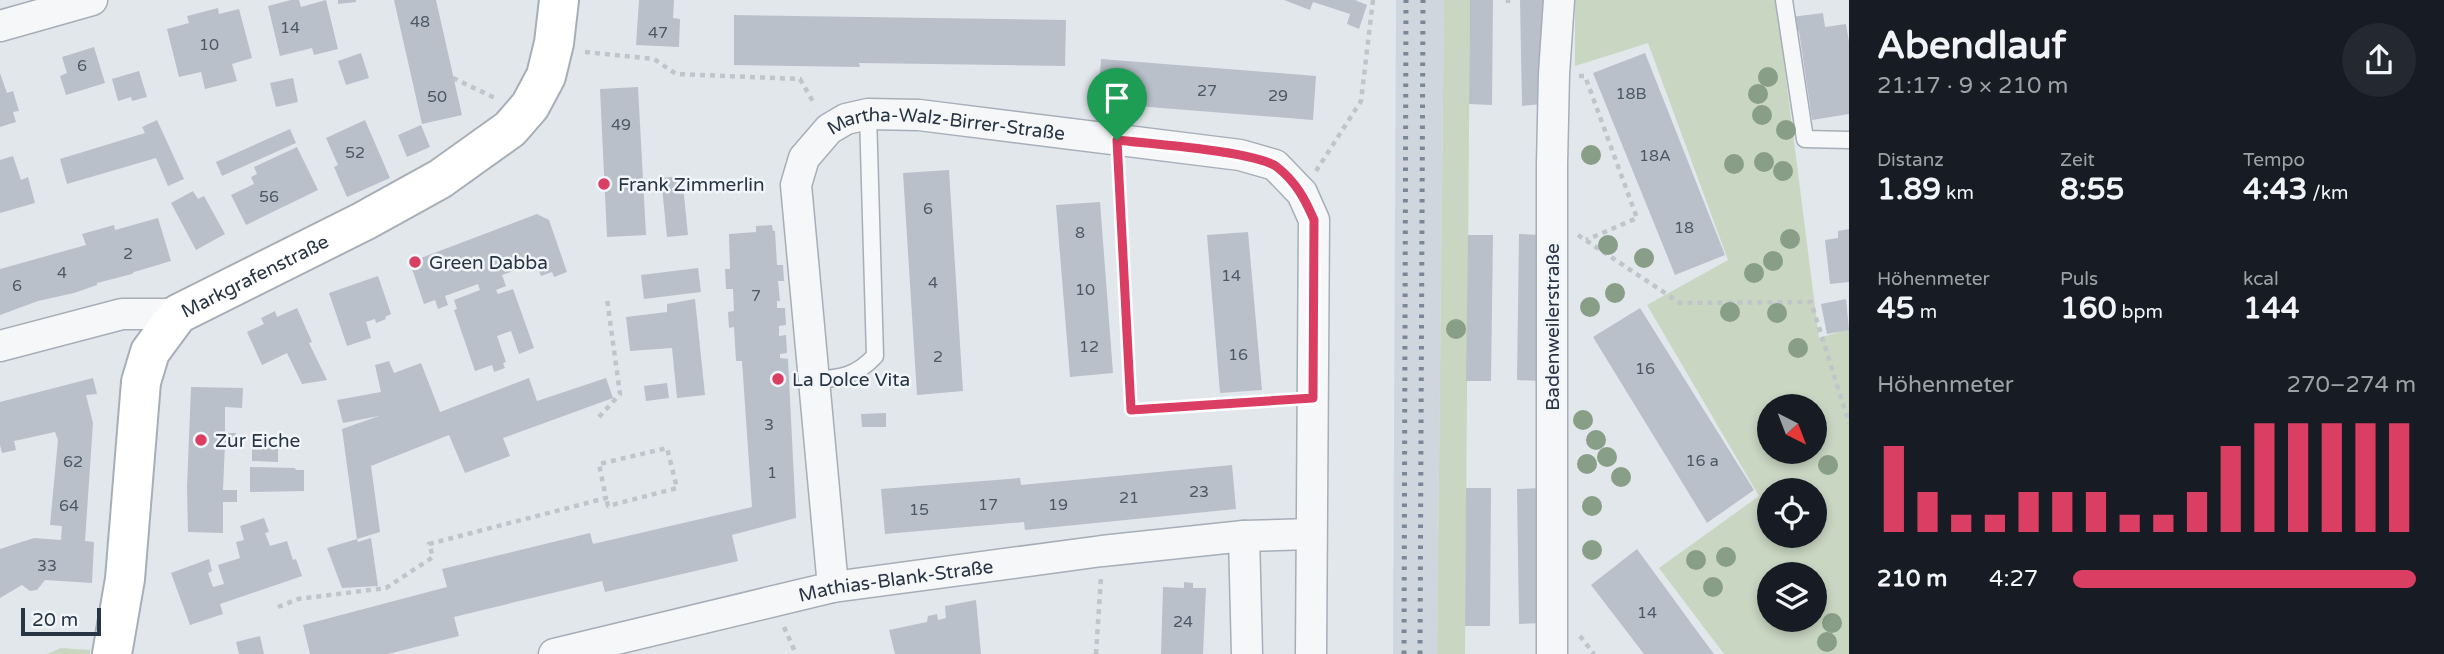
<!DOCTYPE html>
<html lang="de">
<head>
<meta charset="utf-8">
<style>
  :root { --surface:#171b24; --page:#242831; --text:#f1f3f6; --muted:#9ea1a6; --accent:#da3e62 }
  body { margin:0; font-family:"Varela Round",sans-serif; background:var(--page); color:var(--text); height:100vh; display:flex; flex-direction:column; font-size:26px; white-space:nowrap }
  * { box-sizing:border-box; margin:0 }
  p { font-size:23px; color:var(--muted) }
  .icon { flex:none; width:38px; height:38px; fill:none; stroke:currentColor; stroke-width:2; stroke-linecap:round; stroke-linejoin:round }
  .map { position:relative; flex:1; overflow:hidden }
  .drawer { display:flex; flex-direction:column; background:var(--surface); width:595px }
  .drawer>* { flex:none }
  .needle { width:46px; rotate:138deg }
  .buttons { position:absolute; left:1757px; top:394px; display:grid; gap:14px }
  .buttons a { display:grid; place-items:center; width:70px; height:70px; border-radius:50%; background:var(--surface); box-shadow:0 4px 10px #0003; font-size:35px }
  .scale { position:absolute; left:21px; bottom:18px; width:80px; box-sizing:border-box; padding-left:7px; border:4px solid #283545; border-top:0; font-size:19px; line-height:24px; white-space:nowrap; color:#283545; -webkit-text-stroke:5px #f2f5f9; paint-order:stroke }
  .pin { position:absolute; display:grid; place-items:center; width:60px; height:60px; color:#fff; margin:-72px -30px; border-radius:50% 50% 50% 0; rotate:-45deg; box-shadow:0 0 7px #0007 }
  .pin .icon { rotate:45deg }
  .round { display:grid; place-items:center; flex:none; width:74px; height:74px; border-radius:37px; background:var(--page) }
  .head { display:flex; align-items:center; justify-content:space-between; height:119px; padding:0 28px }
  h1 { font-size:38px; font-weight:700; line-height:52px }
  .figures { display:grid; grid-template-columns:repeat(3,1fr); gap:10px; height:119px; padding:7px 28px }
  .figures div { display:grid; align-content:center }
  .figures b { font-size:30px; font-weight:700 }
  .figures small { font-size:19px; font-weight:400 }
  .figures p { font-size:19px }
  .chart { height:196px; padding:14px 28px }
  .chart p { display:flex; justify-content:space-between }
  .chart svg { width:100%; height:126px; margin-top:7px; stroke:var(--accent); stroke-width:6 }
  ul { padding:0 28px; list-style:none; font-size:23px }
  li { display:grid; grid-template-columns:112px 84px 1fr; align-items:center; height:52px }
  li i { height:18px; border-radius:9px; background:var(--accent) }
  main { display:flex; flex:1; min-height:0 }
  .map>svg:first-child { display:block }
</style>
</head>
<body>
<main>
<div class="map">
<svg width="1849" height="654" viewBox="0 0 1849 654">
  <rect width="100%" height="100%" fill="#e2e7ec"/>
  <path fill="#d0d6de" d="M1396,0H1444L1437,654H1393Z"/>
  <path fill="#c9d6c2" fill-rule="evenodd" d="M1444,0H1470L1465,654H1437Z
    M1575,0H1776L1819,338L1849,329V654H1724L1659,568L1759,496L1647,305L1728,260L1648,43L1575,66ZM1769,406H1815V452H1769ZM1769,490H1815V536H1769ZM1769,574H1815V620H1769Z
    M61,648L90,650V654H47Z"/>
  <path fill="#b9c0ca" d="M291,0H299L301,7L326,0L338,49L314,55L312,48L280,56L268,6Z
    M338,0H356V2L338,4Z
    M394,0H436L462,115L422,124Z
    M639,0H674L673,18L680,19L679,47L636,45Z
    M1284,0H1355L1367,5L1359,29L1347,24L1350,14L1313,2L1310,10Z
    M1470,0H1493L1492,105L1469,104Z
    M1520,0H1543L1542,104L1522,106Z
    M218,8L219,14L239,9L252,58L232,64L237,81L205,89L201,72L179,77L167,29L189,23L187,16Z
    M1823,13L1825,27L1846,24L1849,42V114L1812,120L1799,31L1793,33L1791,17Z
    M734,15L1066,20L1065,66L859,63L860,67L734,65Z
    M94,47L105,83L66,95L60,76L67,73L62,57Z
    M361,53L369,78L346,85L338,61Z
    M1645,53L1725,255L1675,275L1593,73Z
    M1101,59L1316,76L1313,120L1098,103Z
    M139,71L147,97L132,101L131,97L118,101L112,79Z
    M0,73L7,93L13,91L19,111L13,112L16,122L0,127Z
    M293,78L298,102L276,107L270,83Z
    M638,87L646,235L607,237L600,89Z
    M157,120L184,179L168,186L156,158L67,184L60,159L145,133L142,127Z
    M365,120L390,178L347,197L334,167L338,165L326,138Z
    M421,125L430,147L407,157L398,135Z
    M290,129L296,143L222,176L216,162Z
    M297,147L318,190L246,225L231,195L254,184L251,177L257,174L254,167Z
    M13,156L21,180L28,177L35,203L0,213V160Z
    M949,170L963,391L917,395L903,173Z
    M682,176L688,235L667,237L661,178Z
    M193,191L198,199L204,196L225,234L196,250L171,203Z
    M1100,202L1113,373L1070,377L1056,205Z
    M537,214L549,220L567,272L554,277L552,272L541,276L536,263L502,275L506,286L496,290L498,294L513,289L534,348L519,354L511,331L497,336L506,362L503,363L505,368L494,372L492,365L475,371L454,310L457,309L454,300L480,290L478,284L445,296L448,305L438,309L435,300L424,304L411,266L414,264L413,261Z
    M158,218L171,261L134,272L132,274L97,283V285L74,293L38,301L0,315V269L86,245L82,234L114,225L115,230Z
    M772,225L773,231H775L777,265H783L784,281H778L780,301H777V308H785L786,325L779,326V336L786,335L787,353L780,354V358L788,359L796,518L732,535L738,561L605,592L602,581L454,617L459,636L388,654H310L303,625L447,587L442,569L590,533L593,544L752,507L742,361H736L734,327L729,328L728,312L734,311L733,289H726L725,269H730L729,234L756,232V226Z
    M1849,229V282L1830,284L1825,240L1838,238V231Z
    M1248,232L1262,390L1220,393L1207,235Z
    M1519,234L1542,235L1541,381L1517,380Z
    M1468,235H1493L1491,381H1466Z
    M698,268L701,292L644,299L641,275Z
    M378,276L391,314L385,317L386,319L376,323L375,319L366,322L371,338L347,346L329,293Z
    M695,299L705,395L677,398L672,348L630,351L626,317L667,312V304Z
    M1846,299L1849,330L1827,334L1821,304Z
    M297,308L312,342L309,343L327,380L302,384L287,353L262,365L247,332L264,324L261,318L275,311L277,317Z
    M1640,308L1754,490L1707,523L1593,337Z
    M389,361L394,373L421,363L440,412L529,378L537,401L606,378L613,398L503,438L510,456L465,473L449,435L371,466L380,532L357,539L358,542L371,538L378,586L342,588L327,548L357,539L342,429L379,416L343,423L337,400L381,392L375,365Z
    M93,378L97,394L86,395L93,423L85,541L94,542L92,583L45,580L37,590L30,591L22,585L0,598V549L34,538L61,540L62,526L50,525L58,440L55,432L14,441L16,450L2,453L0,445V402Z
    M667,383L669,398L646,401L644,386Z
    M191,387L243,388L242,408L225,407V433H236V443H225L223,490H237V502H223V533L188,532L187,487Z
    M886,413V427H862L861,414Z
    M252,444H278V462L252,461Z
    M1232,465L1236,509L1025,530L1024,522L885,534L881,489L1020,478L1021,485Z
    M250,467L295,468L296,470H304V491L250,492Z
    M1466,488H1491L1490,626H1465Z
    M1541,488L1543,623L1519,624L1517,489Z
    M264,518L269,532L265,533L270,546L287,541L293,560L296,559L302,576L220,604L223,614L190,625L171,573L209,559L212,571L208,573L213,587L224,584L218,565L240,558L236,542L244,540L240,526Z
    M1637,549L1702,638L1714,654H1644L1591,585Z
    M1184,582L1193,583V588H1206L1203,654H1161L1163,587L1184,588Z
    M976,600L981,654H895L889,630L927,622L928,616L937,614L938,620L946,618L945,606Z
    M260,636L264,654H239L236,642Z"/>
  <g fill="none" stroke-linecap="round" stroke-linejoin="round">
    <g stroke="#a6aeb7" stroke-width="19">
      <path id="lane" d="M1784,0L1805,139L1849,140
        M815,380C842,378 856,376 875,356L868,114"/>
    </g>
    <g stroke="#a6aeb7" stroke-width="33">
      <g id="street">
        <path d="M0,26L92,0"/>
        <path d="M0,346L122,314H178"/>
        <path d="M1244,536L1247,654"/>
        <path id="s1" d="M833,587L796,185L804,158L829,129L846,119L868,114L919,115L1240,155L1275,165L1302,193L1314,220L1311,654"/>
        <path id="s2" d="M554,654L833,587L1102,551L1244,536L1311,534"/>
        <path d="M1552,654V164L1554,74L1559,0"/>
      </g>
    </g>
    <g stroke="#a6aeb7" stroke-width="42">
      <g id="secondary">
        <path id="s3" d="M112,654L125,579L141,382L150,352L178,314L364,221L440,179L510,129L530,106L546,76L554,43L559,0"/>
      </g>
    </g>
    <path stroke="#c0c5ca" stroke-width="4.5" stroke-dasharray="5 5" stroke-linecap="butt" d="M1508,3V0
      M585,52L654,59L676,74L800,79L815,105
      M1579,76H1585L1637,218L1586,240
      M453,78L495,98
      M1118,165L1131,410L1286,400
      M1316,171L1361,101L1373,0
      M1578,235L1680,303L1811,302L1849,423
      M599,417L620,394L607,299
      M278,607L298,599L386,588L433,557L429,544L606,498L599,464L667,448L677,488L608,506L606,498
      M784,627L796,654
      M1580,636L1594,654
      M1096,654L1101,577"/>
    <use href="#lane" stroke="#f5f7f9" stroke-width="16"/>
    <use href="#street" stroke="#f5f7f9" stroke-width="30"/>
    <use href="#secondary" stroke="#fff" stroke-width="38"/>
    <path stroke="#7a8797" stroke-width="5" stroke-dasharray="3.5 7" stroke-linecap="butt" d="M1404,654L1406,0
      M1420,654L1423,0"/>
  </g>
  <g fill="#899e87">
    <circle cx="1768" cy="77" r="10"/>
    <circle cx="1758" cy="94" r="10"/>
    <circle cx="1762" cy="115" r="10"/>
    <circle cx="1786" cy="130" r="10"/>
    <circle cx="1591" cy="155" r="10"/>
    <circle cx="1764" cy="162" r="10"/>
    <circle cx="1734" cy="164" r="10"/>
    <circle cx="1783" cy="171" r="10"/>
    <circle cx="1790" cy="239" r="10"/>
    <circle cx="1608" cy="245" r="10"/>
    <circle cx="1644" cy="258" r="10"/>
    <circle cx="1773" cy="261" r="10"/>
    <circle cx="1754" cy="273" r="10"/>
    <circle cx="1615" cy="293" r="10"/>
    <circle cx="1590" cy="307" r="10"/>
    <circle cx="1730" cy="312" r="10"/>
    <circle cx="1777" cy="313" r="10"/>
    <circle cx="1456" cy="329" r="10"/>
    <circle cx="1798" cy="348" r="10"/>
    <circle cx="1583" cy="420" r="10"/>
    <circle cx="1596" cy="440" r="10"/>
    <circle cx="1607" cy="457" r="10"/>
    <circle cx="1587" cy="464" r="10"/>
    <circle cx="1828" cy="465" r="10"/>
    <circle cx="1621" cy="477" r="10"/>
    <circle cx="1592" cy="506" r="10"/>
    <circle cx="1592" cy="550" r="10"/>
    <circle cx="1726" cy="557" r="10"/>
    <circle cx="1696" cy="560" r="10"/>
    <circle cx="1713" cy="587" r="10"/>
    <circle cx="1832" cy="623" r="10"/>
    <circle cx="1827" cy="642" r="10"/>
  </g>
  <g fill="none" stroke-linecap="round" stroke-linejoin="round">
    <g stroke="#fff" stroke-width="14">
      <path id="route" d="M1117,140C1149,144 1256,151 1277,167C1296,182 1305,199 1314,220L1313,398L1131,410Z"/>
    </g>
    <use href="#route" stroke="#da3e62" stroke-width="9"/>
  </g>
  <g fill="#da3e62" stroke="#f2f5f9" stroke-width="2.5">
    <circle cx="604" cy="184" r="7"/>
    <circle cx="415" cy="262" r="7"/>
    <circle cx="778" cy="379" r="7"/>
    <circle cx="201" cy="440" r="7"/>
  </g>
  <g text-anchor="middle" stroke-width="5" stroke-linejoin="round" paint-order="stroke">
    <g font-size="16" fill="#4c5866">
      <text x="420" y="27">48</text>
      <text x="290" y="33">14</text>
      <text x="658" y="38">47</text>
      <text x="209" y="50">10</text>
      <text x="82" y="71">6</text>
      <text x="1207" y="96">27</text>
      <text x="1631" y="99">18B</text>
      <text x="1278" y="101">29</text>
      <text x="437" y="102">50</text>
      <text x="621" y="130">49</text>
      <text x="355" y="158">52</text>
      <text x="1655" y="161">18A</text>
      <text x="269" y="202">56</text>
      <text x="928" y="214">6</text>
      <text x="1684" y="233">18</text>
      <text x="1080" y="238">8</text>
      <text x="128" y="259">2</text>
      <text x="62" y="278">4</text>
      <text x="1231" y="281">14</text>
      <text x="933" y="288">4</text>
      <text x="17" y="291">6</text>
      <text x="1085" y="295">10</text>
      <text x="756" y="301">7</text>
      <text x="1089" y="352">12</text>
      <text x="1238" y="360">16</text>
      <text x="938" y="362">2</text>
      <text x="1645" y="374">16</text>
      <text x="769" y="430">3</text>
      <text x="1702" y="466">16 a</text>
      <text x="73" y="467">62</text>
      <text x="772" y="478">1</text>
      <text x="1199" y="497">23</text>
      <text x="1129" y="503">21</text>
      <text x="988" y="510">17</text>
      <text x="1058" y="510">19</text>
      <text x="69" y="511">64</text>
      <text x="919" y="515">15</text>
      <text x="47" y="571">33</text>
      <text x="1647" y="618">14</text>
      <text x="1183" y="627">24</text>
    </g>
    <g font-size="19" fill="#283545" stroke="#f2f5f9">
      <text dy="7" stroke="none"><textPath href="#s1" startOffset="590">Martha-Walz-Birrer-Straße</textPath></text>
      <text dy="7" stroke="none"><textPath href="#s3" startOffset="438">Markgrafenstraße</textPath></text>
      <text transform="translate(1552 327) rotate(-90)" y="7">Badenweilerstraße</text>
      <text dy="7" stroke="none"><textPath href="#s2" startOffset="350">Mathias-Blank-Straße</textPath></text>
    </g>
    <g font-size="19" fill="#283545" stroke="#f2f5f9" text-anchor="start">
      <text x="618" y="191">Frank Zimmerlin</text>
      <text x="429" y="269">Green Dabba</text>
      <text x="792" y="386">La Dolce Vita</text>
      <text x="215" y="447">Zur Eiche</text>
    </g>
  </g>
</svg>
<div class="buttons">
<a><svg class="needle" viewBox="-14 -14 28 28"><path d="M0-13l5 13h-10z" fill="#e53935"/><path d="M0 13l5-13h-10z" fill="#9ea1a6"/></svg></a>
<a><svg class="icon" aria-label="locate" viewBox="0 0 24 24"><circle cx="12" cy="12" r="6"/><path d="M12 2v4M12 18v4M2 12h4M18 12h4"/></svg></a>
<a><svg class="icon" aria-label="layers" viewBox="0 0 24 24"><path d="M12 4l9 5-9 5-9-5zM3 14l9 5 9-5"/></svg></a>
</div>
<div class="scale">20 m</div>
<div class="pin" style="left:1117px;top:140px;background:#1e9e55"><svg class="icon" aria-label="arrive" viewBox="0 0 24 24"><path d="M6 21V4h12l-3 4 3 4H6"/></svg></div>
</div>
<section class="drawer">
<div class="head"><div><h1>Abendlauf</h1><p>21:17 · 9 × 210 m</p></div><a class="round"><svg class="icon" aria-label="share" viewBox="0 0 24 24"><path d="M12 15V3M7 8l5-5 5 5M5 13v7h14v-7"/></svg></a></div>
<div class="figures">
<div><p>Distanz</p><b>1.89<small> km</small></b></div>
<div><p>Zeit</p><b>8:55</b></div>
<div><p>Tempo</p><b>4:43<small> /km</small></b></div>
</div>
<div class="figures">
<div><p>Höhenmeter</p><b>45<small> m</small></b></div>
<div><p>Puls</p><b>160<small> bpm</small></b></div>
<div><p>kcal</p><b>144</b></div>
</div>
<div class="chart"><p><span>Höhenmeter</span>270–274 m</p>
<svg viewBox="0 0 160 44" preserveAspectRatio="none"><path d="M5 44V14M15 44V30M25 44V38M35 44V38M45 44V30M55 44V30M65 44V30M75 44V38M85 44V38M95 44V30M105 44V14M115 44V6M125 44V6M135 44V6M145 44V6M155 44V6"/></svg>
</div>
<ul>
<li><b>210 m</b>4:27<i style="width:100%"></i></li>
</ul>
</section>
</main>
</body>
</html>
